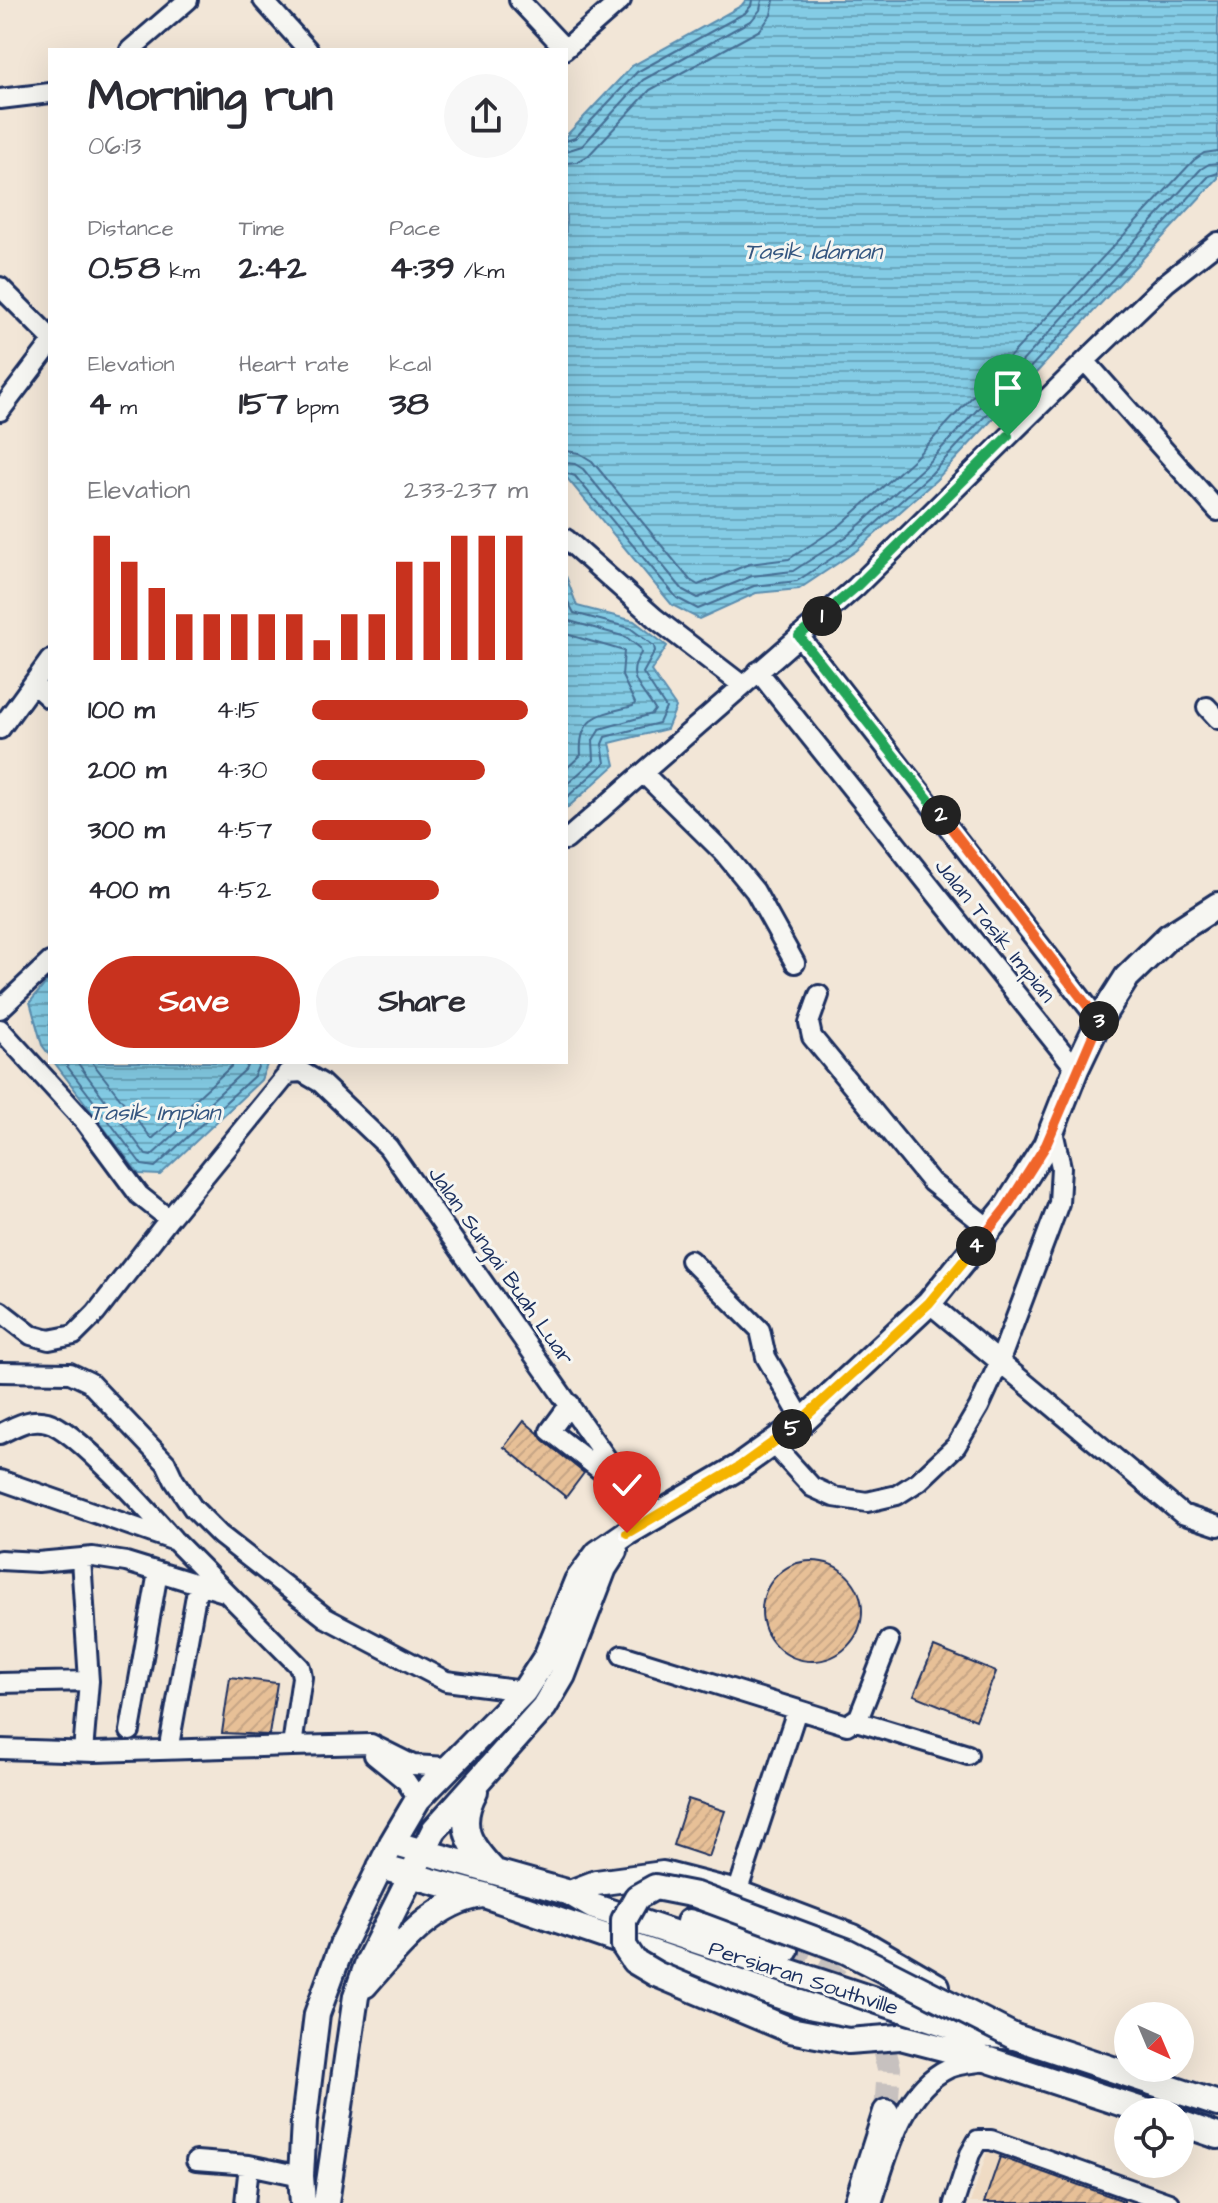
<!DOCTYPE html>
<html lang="en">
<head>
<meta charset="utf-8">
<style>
  :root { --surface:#fff; --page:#f7f7f7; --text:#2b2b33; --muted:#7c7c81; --accent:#c8321e }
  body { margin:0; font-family:"Architects Daughter",sans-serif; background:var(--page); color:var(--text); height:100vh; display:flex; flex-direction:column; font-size:30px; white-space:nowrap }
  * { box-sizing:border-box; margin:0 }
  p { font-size:26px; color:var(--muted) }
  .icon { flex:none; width:44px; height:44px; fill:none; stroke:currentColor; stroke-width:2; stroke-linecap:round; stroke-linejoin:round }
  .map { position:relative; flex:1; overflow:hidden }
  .details { position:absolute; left:48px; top:48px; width:520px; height:1016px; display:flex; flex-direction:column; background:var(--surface); border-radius:0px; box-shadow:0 8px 32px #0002 }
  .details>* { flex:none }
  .needle { width:52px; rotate:136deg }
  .buttons { position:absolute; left:1114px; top:2002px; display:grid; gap:16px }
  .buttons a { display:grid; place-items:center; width:80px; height:80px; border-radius:50%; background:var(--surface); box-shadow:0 8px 32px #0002; font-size:40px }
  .pin { position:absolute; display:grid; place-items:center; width:68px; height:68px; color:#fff; margin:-82px -34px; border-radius:50% 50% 50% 0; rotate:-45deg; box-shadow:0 0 8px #0007 }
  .pin .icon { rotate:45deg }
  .km { position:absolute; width:40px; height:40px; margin:-20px; border-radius:50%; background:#222; color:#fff; font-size:22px; line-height:40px; text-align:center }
  .round { display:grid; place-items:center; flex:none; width:84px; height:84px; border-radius:42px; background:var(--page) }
  .overview { display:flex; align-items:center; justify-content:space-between; height:136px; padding:0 40px }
  h1 { font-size:44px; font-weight:800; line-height:60px }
  .figures { display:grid; grid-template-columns:repeat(3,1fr); gap:12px; height:136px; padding:8px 40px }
  .figures div { display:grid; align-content:center }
  .figures b { font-size:34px; font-weight:800 }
  .figures small { font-size:22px; font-weight:400 }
  .figures p { font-size:22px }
  .chart { height:224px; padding:16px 40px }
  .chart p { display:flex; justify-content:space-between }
  .chart svg { width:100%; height:144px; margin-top:8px; stroke:var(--accent); stroke-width:6 }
  .cta { display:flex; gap:16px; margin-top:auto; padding:16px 40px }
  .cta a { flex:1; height:92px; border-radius:48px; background:var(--accent); color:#fff; font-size:32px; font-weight:800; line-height:92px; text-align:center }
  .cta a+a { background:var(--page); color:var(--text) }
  ul { padding:0 40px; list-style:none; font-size:26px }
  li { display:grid; grid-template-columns:128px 96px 1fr; align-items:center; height:60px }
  li i { height:20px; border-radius:10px; background:var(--accent) }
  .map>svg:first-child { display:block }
</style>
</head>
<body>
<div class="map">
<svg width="1218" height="2203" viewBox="0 0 1218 2203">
  <defs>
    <pattern id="water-rules" width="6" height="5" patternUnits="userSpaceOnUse" patternTransform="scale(2)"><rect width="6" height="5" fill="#84cce5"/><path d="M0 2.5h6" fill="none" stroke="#6ba6bd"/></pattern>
    <pattern id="building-hatch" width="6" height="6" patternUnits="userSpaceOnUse" patternTransform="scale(2)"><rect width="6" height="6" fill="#e7c097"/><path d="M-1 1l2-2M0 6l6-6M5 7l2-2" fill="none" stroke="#c6a585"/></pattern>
  </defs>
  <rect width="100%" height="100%" fill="#f2e6d7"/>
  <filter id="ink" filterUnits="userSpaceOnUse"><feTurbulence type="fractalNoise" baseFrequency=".0125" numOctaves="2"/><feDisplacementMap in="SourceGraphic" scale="16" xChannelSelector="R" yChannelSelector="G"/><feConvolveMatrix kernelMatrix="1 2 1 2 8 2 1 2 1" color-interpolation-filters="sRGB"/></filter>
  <g filter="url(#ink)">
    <path fill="#efdbc4" d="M989,2147L1154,2203H970Z"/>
    <path fill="url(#water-rules)" stroke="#5a8daf" stroke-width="2" d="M746,0H1218V178L936,480L856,551L799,589L756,593L699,619L672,605L566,477V136L632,66L741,6Z
      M566,576L577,606L634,621L667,646L651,671L676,707L667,729L610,743L615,765L566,809Z
      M50,978V1056L42,1045L30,1002Z
      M54,1062H268L261,1080L160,1175L139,1174Z"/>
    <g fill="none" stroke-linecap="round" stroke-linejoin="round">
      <path stroke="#456e94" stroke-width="2" d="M566,141L575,138L637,72L745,13L751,6L752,0
        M566,151L582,146L643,80L752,20L760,10L762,0
        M566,163L577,162L588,156L650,90L760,30L771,15L774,0
        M566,451L579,453L592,461L690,580L698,585L749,564L789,559L838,527L915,458L1194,160L1204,153L1218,151
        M566,463L575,464L583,469L683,590L698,598L752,576L793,571L846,537L924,467L1201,169L1209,164L1218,163
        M566,473L575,476L677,598L698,609L754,586L797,581L852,545L931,474L1209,176L1218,173
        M566,598L574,613L630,628L654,646L655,651L643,673L666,708L659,723L605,737L602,744L605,763L566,798
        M566,620L626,637L640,648L641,653C624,679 642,687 655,710L652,714L600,729L593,740L594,760L566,785
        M566,634L624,651L622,676L635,703L633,706C601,714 578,715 581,755L566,769
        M64,1062L142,1165L155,1167L254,1076L260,1062
        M77,1062L146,1155L151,1156L245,1070L249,1062
        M92,1062L152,1139L236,1062"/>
    </g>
    <path fill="url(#building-hatch)" stroke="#1b2f5e" stroke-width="2" d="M524,1421L538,1433L543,1440L584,1473L566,1497L504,1447Z
      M762 1611a50 50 0 1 1 100 0a50 50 0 1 1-100 0Z
      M934,1647L996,1672L976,1720L914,1695Z
      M230,1677L277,1683L269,1735L222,1733Z
      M688,1799L725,1811L709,1857L673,1845Z
      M1000,2157L1124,2201V2203H984Z"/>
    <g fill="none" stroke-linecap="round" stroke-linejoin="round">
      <path stroke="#c7c1bf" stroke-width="24" stroke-dasharray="24 12" stroke-linecap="butt" d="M786,1950L824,1967L856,1998L878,2027L889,2068L886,2112"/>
      <g stroke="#1b2f5e" stroke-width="24">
        <path id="minor" d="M263,0L308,50
          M519,0L565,49
          M130,50L188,0
          M564,50L621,0
          M0,99L50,93
          M0,287L50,337
          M1085,361L1218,511
          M0,411L50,345
          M566,539L655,618L742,685
          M799,636L1099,1021
          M758,671L1076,1069
          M33,684L50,699
          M1207,707L1218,719
          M0,729L50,660
          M643,773L723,852L755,891L795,963
          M566,840L856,587L1085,361L1166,283L1218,242
          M819,995L809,1023L812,1037L931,1182L990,1229
          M0,1009L50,962
          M0,1029L85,1122L139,1195L169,1219
          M287,1073L302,1072L321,1083L388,1147L649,1519
          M690,1260L760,1330L766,1357L803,1421
          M929,1303L1182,1514L1218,1526
          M0,1311L31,1335L49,1340L74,1335L96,1313L169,1219L295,1065
          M0,1372L70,1373L89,1382L166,1463L174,1480L193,1508L220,1535L326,1618L446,1681L524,1691
          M570,1404L550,1431L618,1484
          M0,1434C14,1427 30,1417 47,1422C75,1429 151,1514 173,1539
          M772,1443L812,1487L834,1497L867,1502L897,1495L919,1481L956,1446L979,1407L999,1363L1059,1203L1061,1167L1053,1131
          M0,1480L175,1541L300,1667L302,1677L292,1746L371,1744L413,1765L448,1767
          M81,1559L89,1681L83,1752
          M0,1560L38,1562L93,1557L126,1562L224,1592
          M622,1655L847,1725L859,1717L889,1641
          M0,1683L89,1681
          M856,1721L968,1755
          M130,1731L158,1572
          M170,1740L198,1584
          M0,1749L95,1752L292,1746
          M374,1755L406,1781L418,1799
          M737,1893L797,1710
          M196,2161L249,2165L301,2176
          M245,2203L249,2165
          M872,2203C887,2158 901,2090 949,2068C960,2063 975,2063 987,2061
          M954,2203L970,2154L978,2140H991L1169,2203"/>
      </g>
      <g stroke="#1b2f5e" stroke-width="30">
        <path id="major" d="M475,1791C456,1826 469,1845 494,1871
          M392,1843L570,1893L592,1906L977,2034L1015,2037L1218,2104
          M380,1867L484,1895L900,2037L989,2060L1148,2112
          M570,1893L596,1883L663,1874L737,1893L853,1937L937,1986
          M689,1922L786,1950
          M365,1985C396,1950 432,1902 482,1895
          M1180,2123L1218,2136
          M303,2203L301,2176L304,2121L317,2014L342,1945L392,1843L418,1799L524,1691L546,1657L577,1581L598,1553L627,1533L739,1467L803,1421L929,1303L1006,1208L1046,1145L1076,1069L1099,1021L1127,977L1168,937L1218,905
          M326,2203L356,1996L368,1962L434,1830L544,1707L563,1675L604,1568L615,1551
          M857,2203L886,2112"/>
      </g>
      <use href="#minor" stroke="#f6f6f2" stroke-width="18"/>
      <use href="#major" stroke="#f6f6f2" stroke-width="24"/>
      <g stroke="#1b2f5e" stroke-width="30" stroke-linecap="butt">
        <path id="major-bridge" d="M900,2037L848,2041L790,2030L656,1974L634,1961L624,1946V1920L637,1897L655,1887L696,1895L846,1951L1015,2037"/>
      </g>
      <use href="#major-bridge" stroke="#f6f6f2" stroke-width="24"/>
    </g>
  </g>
  <g fill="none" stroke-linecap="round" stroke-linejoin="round" filter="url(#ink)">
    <g stroke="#fff" stroke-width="16">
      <path id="split-1" d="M822,616L856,587L1008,436"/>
    </g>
    <g stroke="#fff" stroke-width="16">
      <path id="split-2" d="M822,616L799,636L941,815"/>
    </g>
    <g stroke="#fff" stroke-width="16">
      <path id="split-3" d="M941,815L1099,1021"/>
    </g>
    <g stroke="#fff" stroke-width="16">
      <path id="split-4" d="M976,1246L1006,1208L1046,1145L1099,1021"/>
    </g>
    <g stroke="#fff" stroke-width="16">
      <path id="split-5" d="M792,1429L929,1303L976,1246"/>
    </g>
    <g stroke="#fff" stroke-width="16">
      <path id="split-6" d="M627,1533L739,1467L792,1429"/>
    </g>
    <use href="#split-1" stroke="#22a559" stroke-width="10"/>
    <use href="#split-2" stroke="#22a559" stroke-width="10"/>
    <use href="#split-3" stroke="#f0652b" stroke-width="10"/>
    <use href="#split-4" stroke="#f0652b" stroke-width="10"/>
    <use href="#split-5" stroke="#f5b400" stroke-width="10"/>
    <use href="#split-6" stroke="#f5b400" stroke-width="10"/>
  </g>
  <g text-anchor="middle" stroke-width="6" stroke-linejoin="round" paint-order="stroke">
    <g font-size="22" fill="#1b2f5e" stroke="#f6f6f2">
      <text transform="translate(996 930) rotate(51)" y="8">Jalan Tasik Impian</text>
      <text transform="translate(502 1265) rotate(55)" y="8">Jalan Sungai Buah Luar</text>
      <text transform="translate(804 1977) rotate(18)" y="8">Persiaran Southville</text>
    </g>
    <g font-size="24" font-style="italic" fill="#355680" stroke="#f6f6f2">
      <text x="813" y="259">Tasik Idaman</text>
      <text x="155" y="1120">Tasik Impian</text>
    </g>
  </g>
</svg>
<div class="buttons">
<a><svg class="needle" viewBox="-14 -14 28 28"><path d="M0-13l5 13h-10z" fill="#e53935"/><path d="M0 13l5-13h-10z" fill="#7c7c81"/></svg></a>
<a><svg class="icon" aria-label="locate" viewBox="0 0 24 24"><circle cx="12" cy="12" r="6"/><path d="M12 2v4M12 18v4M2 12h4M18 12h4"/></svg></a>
</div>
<div class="pin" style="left:1008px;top:436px;background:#1e9e55"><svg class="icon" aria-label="arrive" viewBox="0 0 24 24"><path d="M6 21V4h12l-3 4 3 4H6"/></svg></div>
<div class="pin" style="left:627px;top:1533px;background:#d93025"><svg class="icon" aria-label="check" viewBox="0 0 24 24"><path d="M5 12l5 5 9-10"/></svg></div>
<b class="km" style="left:822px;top:616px">1</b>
<b class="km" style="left:941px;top:815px">2</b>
<b class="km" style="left:1099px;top:1021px">3</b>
<b class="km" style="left:976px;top:1246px">4</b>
<b class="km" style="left:792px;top:1429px">5</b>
<section class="details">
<div class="overview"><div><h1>Morning run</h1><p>06:13</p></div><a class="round"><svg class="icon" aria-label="share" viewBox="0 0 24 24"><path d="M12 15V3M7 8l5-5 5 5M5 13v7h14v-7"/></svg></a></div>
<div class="figures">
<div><p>Distance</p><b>0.58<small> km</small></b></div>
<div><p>Time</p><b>2:42</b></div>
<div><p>Pace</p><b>4:39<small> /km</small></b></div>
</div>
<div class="figures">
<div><p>Elevation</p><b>4<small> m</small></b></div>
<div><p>Heart rate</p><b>157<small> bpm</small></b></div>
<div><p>kcal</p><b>38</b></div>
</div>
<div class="chart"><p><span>Elevation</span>233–237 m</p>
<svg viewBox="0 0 160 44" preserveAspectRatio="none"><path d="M5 44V6M15 44V14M25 44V22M35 44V30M45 44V30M55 44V30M65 44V30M75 44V30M85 44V38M95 44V30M105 44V30M115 44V14M125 44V14M135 44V6M145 44V6M155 44V6"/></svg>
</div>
<ul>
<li><b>100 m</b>4:15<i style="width:100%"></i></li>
<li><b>200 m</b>4:30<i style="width:80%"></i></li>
<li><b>300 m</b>4:57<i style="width:55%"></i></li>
<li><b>400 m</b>4:52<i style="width:59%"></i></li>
</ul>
<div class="cta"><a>Save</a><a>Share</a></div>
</section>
</div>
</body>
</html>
